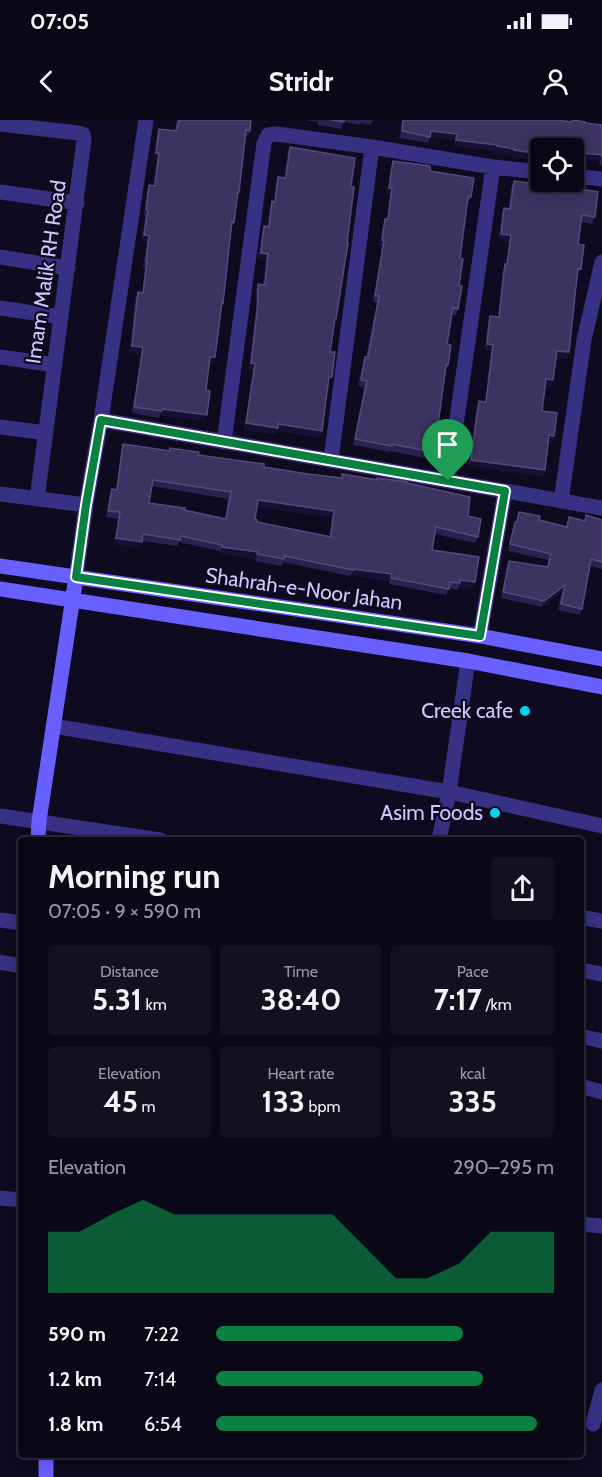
<!DOCTYPE html>
<html lang="en">
<head>
<meta charset="utf-8">
<style>
  :root { --surface:#0a0817; --page:#131120; --text:#f1f3f6; --muted:#999aa1; --line:#2a2936; --accent:#0b8043 }
  body { margin:0; font-family:Cabin,sans-serif; background:var(--page); color:var(--text); height:100vh; display:flex; flex-direction:column; font-size:22px; white-space:nowrap }
  * { box-sizing:border-box; margin:0 }
  p { font-size:20px; color:var(--muted) }
  .icon { flex:none; width:33px; height:33px; fill:none; stroke:currentColor; stroke-width:2; stroke-linecap:round; stroke-linejoin:round }
  .map { position:relative; flex:1; overflow:hidden }
  .details { position:absolute; left:18px; top:717px; width:566px; height:621px; display:flex; flex-direction:column; background:var(--surface); border-radius:6px; box-shadow:0 3px 15px #0003,0 0 0 2px var(--line) }
  .details>* { flex:none }
  .tools { position:absolute; left:530px; top:18px; display:grid; gap:12px }
  .tools a { display:grid; place-items:center; width:54px; height:54px; border-radius:6px; background:var(--surface); box-shadow:0 3px 15px #0003,0 0 0 2px var(--line); font-size:30px }
  .pin { position:absolute; display:grid; place-items:center; width:51px; height:51px; color:#fff; margin:-62px -26px; border-radius:50% 50% 50% 0; rotate:-45deg; box-shadow:0 0 6px #0007 }
  .pin .icon { rotate:45deg }
  .round { display:grid; place-items:center; flex:none; width:63px; height:63px; border-radius:6px; background:var(--page) }
  .head { display:flex; align-items:center; justify-content:space-between; height:102px; padding:0 30px }
  h1 { font-size:33px; font-weight:700; line-height:45px }
  .figures { display:grid; grid-template-columns:repeat(3,1fr); gap:9px; height:102px; padding:6px 30px }
  .figures div { display:grid; align-content:center; border-radius:6px; background:var(--page); text-align:center }
  .figures b { font-size:30px; font-weight:700 }
  .figures small { font-size:16px; font-weight:400 }
  .figures p { font-size:16px }
  .chart { height:168px; padding:12px 30px }
  .chart p { display:flex; justify-content:space-between }
  .chart svg { width:100%; height:108px; margin-top:6px; fill:var(--accent); opacity:.7 }
  ul { padding:0 30px; list-style:none; font-size:20px }
  li { display:grid; grid-template-columns:96px 72px 1fr; align-items:center; height:45px }
  li i { height:15px; border-radius:8px; background:var(--accent) }
  .status { display:flex; justify-content:space-between; align-items:center; height:42px; padding:0 30px; background:var(--surface); direction:ltr }
  .status svg { height:16px; fill:currentColor }
  header { display:flex; justify-content:space-between; align-items:center; height:78px; padding:0 30px; background:var(--surface); font-size:27px; font-weight:700 }
  .map>svg:first-child { display:block }
</style>
</head>
<body>
<div class="status"><b>07:05</b><svg viewBox="0 0 49 12"><path d="M0 12V9h3v3zM5 12V6h3v6zM10 12V3h3v9zM15 12V0h3v12zM26 1h20v11H26zM47 4h2v5h-2z"/></svg></div>
<header><svg class="icon" aria-label="back" viewBox="0 0 24 24"><path d="M15 5l-7 7 7 7"/></svg>Stridr<svg class="icon" aria-label="person" viewBox="0 0 24 24"><circle cx="12" cy="8" r="4"/><path d="M4 21q1-7 8-7t8 7"/></svg></header>
<div class="map">
<svg width="602" height="1357" viewBox="0 0 602 1357">
  <rect width="100%" height="100%" fill="#0e0a1f"/>
  <g fill="none" stroke-linecap="round" stroke-linejoin="round">
    <path stroke="#363182" stroke-width="15" d="M0,4L78,13L83,14L84,20L37,379
      M573,56L602,59
      M0,72L77,83
      M0,137L68,148
      M0,188L61,197
      M0,237L55,245
      M101,300L602,388
      M0,307L46,313
      M224,322L264,23L268,15L277,14L372,27L493,47L540,52
      M331,340L372,27
      M448,361L493,47
      M0,374L86,385
      M561,381L584,220L602,142
      M76,457L86,385L101,300L146,0
      M480,516L505,371
      M53,606L449,672L602,706
      M0,696L160,720
      M439,720L449,672L468,541
      M580,797L602,801
      M0,800L21,803
      M0,842L21,846
      M580,850L602,854
      M580,916L602,921
      M580,966L602,972
      M0,1078L21,1080
      M580,1104L602,1106
      M593,1304L602,1270"/>
    <path stroke="#685fff" stroke-width="15" d="M0,446L480,516L602,539
      M0,469L468,541L602,567
      M38,720L39,701L76,457
      M46,1335V1357"/>
  </g>
  <path fill="#2b214e" fill-rule="evenodd" d="M177,0H251L250,11L247,17L245,16L234,102L232,108H231L223,183L221,188L215,237L212,244L209,243L206,270L205,301L160,295L159,298L132,293L141,234L130,232L135,179L138,172L142,173L145,148H143L147,122L142,121L145,96H144L147,72L149,65L153,66L157,39H154L157,15L159,9L175,11Z
    M304,0H373L371,5L361,3L360,5L344,2L341,9L318,5V2Z
    M402,0H556L602,5V45H599L600,42L540,28V40L511,37L512,35L494,33L495,31L454,26L455,20L430,17L428,23L400,18Z
    M290,27L334,205L330,232L329,264L328,263L320,317L277,311L276,314L244,310L253,250H249L256,190V170L258,164L263,165L266,140L258,139L262,113L264,106L267,107L270,87L272,81H274L276,64L278,57L284,58L288,33Z
    M393,41L430,51L471,77L468,83H467L460,138L458,189L456,195H452L447,224L448,245L446,251L438,305L437,333L435,340L390,331V332L353,325L364,267L358,266L363,243L365,237H366L377,183L373,182L382,126H380L383,105L385,99H387L390,74H387L391,47Z
    M514,61L595,97L592,104L581,102L578,124L581,149L579,155H577L567,239L556,237L551,266L546,265L542,291L552,322H548L545,350L543,356L468,346L477,287L479,281H485L491,231L485,230L488,203L490,196L498,197L503,150L506,144L509,122L499,120L502,94L504,88L509,89L511,68Z
    M123,324L169,331L170,328L198,335L264,347L308,354L341,358L342,354L407,363L468,396L478,417L475,423L435,414L432,430L475,462L473,469L459,467L458,470L449,468L446,475L389,464V461L351,455L350,456L283,442L282,446L255,441V439L220,433V431L179,422L178,426L142,421L139,428L114,424L118,399L106,397L110,375L112,369H116L121,330ZM151,366L228,379L225,399L149,383ZM257,387L332,397L329,417L257,402L255,399Z
    M519,392L539,400L566,407L569,397L584,401L586,395L602,400V449L590,446L582,489L580,495L558,490L562,471L542,487L501,478L507,448L509,441L547,447L548,440L508,431L513,408L515,402H516Z"/>
  <path fill="#181033" d="M431,11L457,14L455,20L429,17Z
    M456,20L497,25L495,31L454,26Z
    M497,26L514,29L512,35L494,33Z
    M514,30L540,34V40L511,37Z
    M573,32L602,35L600,42L573,39Z
    M156,33H159L157,39H154Z
    M389,68H392L390,74H387Z
    M501,114L511,115L509,122L499,120Z
    M144,115L149,116L147,122L142,121Z
    M382,120H384L382,126H380Z
    M261,133L268,134L266,140L258,139Z
    M578,148L581,149L579,155H575Z
    M487,224L493,225L491,231L485,230Z
    M132,226L143,227L141,234L130,232Z
    M557,231L569,232L567,239L555,237Z
    M210,237H215L212,244L208,243Z
    M251,243L255,244L253,250H249Z
    M546,259L553,260L551,266L544,265Z
    M162,289L207,295L205,301L160,295Z
    M246,303L278,304L322,311L320,317L277,311L276,314L244,310Z
    M549,315L554,316L552,322L547,321Z
    M471,340L545,350L543,356L468,346Z
    M258,380L334,391L332,397L256,387Z
    M116,418L142,422L139,428L114,424Z
    M222,427L258,432L255,439L220,433Z
    M353,449L392,454L389,461L351,455Z
    M460,460L475,462L473,469L459,467Z
    M565,465L562,471L542,487L544,481Z"/>
  <path fill="#3d3361" stroke="#544a7a" stroke-width="1.5" fill-rule="evenodd" d="M179,0H251L250,11L246,10L239,72H238L234,102L232,101L223,183L222,182L215,237H210L206,270L210,271L207,295L162,289V291L134,287L143,227L132,226L138,172L143,173L147,142H146L149,116L144,115L148,90L146,89L149,65L155,66L159,33H156L159,9L176,11Z
    M330,0H344V2Z
    M403,0H556L572,2V0L585,2V3L602,5V38V35L573,32V28H540V34L514,30V29L497,26V25L456,20L457,14L431,11L430,17L402,11Z
    M290,27L355,38L351,66L354,67L347,123H348L336,199H335L330,232H335L332,257H329L322,311L278,304V308L246,303L255,244L251,243L258,184V164L265,165L268,134L261,133L264,106L269,107L272,81L275,82L278,57L286,58Z
    M393,41L430,46V51L474,58L471,77H468L460,138L463,139L459,166H462L458,189L453,188L447,224L451,225L448,245H446L438,305L443,306L437,333L392,324V326L355,319L367,261L361,260L365,237H368L379,176H375L384,120H382L385,99H388L392,68H389Z
    M514,61L554,66V65L598,72L595,97L582,95L578,124L584,125L581,149L578,148L569,232L557,231L553,260L546,259L542,291L557,293L554,316L549,315L545,350L471,340L479,281L486,282L493,225L487,224L490,196L499,197L505,144H507L511,115L501,114L504,88L510,89Z
    M123,324L170,331V328L199,332L198,335L264,344V347L308,354L342,358V354L377,360V358L407,362V363L470,377L468,396L481,399L478,417L436,407L432,430L479,437L475,462L460,460V463L450,462L449,469L391,458L392,454L353,449V450L285,436L284,439L257,434L258,432L222,427V425L181,416L180,420L143,414L142,422L116,418L120,392L108,391L112,369L117,370ZM153,360L231,372L226,399L184,390L185,388L149,383ZM258,380L334,391L331,417L257,402V400L255,399Z
    M519,392L540,396L539,400L567,407L569,397L585,401L586,395L602,400V442L591,439L582,489L561,484L565,465L544,481L503,472L509,441L548,447L551,434L510,424L515,402H517Z"/>
  <g fill="none" stroke-linecap="round" stroke-linejoin="round">
    <g stroke="#fff" stroke-width="12">
      <path id="route" d="M101,300L505,371L480,516L76,457L86,385Z"/>
    </g>
    <use href="#route" stroke="#0b8043" stroke-width="8"/>
  </g>
  <g fill="#00d3f3" stroke="#0e0a1f" stroke-width="2">
    <circle cx="525" cy="591" r="6"/>
    <circle cx="495" cy="693" r="6"/>
  </g>
  <g text-anchor="middle" stroke-width="4.5" stroke-linejoin="round" paint-order="stroke">
    <g font-size="21" fill="#d0c8ff" stroke="#0e0a1f">
      <text transform="translate(46 152) rotate(-82)" y="7">Imam Malik RH Road</text>
      <text transform="translate(304 469) rotate(8)" y="7">Shahrah-e-Noor Jahan</text>
    </g>
    <g font-size="21" fill="#d0c8ff" stroke="#0e0a1f" text-anchor="end">
      <text x="513" y="598">Creek cafe</text>
      <text x="483" y="700">Asim Foods</text>
    </g>
  </g>
</svg>
<div class="tools">
<a><svg class="icon" aria-label="locate" viewBox="0 0 24 24"><circle cx="12" cy="12" r="6"/><path d="M12 2v4M12 18v4M2 12h4M18 12h4"/></svg></a>
</div>
<div class="pin" style="left:448px;top:361px;background:#1e9e55"><svg class="icon" aria-label="arrive" viewBox="0 0 24 24"><path d="M6 21V4h12l-3 4 3 4H6"/></svg></div>
<section class="details">
<div class="head"><div><h1>Morning run</h1><p>07:05 · 9 × 590 m</p></div><a class="round"><svg class="icon" aria-label="share" viewBox="0 0 24 24"><path d="M12 15V3M7 8l5-5 5 5M5 13v7h14v-7"/></svg></a></div>
<div class="figures">
<div><p>Distance</p><b>5.31<small> km</small></b></div>
<div><p>Time</p><b>38:40</b></div>
<div><p>Pace</p><b>7:17<small> /km</small></b></div>
</div>
<div class="figures">
<div><p>Elevation</p><b>45<small> m</small></b></div>
<div><p>Heart rate</p><b>133<small> bpm</small></b></div>
<div><p>kcal</p><b>335</b></div>
</div>
<div class="chart"><p><span>Elevation</span>290–295 m</p>
<svg viewBox="0 0 160 44" preserveAspectRatio="none"><path d="M0 44V19L10 19L20 12L30 6L40 12L50 12L60 12L70 12L80 12L90 12L100 25L110 38L120 38L130 32L140 19L150 19L160 19V44z"/></svg>
</div>
<ul>
<li><b>590 m</b>7:22<i style="width:73%"></i></li>
<li><b>1.2 km</b>7:14<i style="width:79%"></i></li>
<li><b>1.8 km</b>6:54<i style="width:95%"></i></li>
</ul>
</section>
</div>
</body>
</html>
